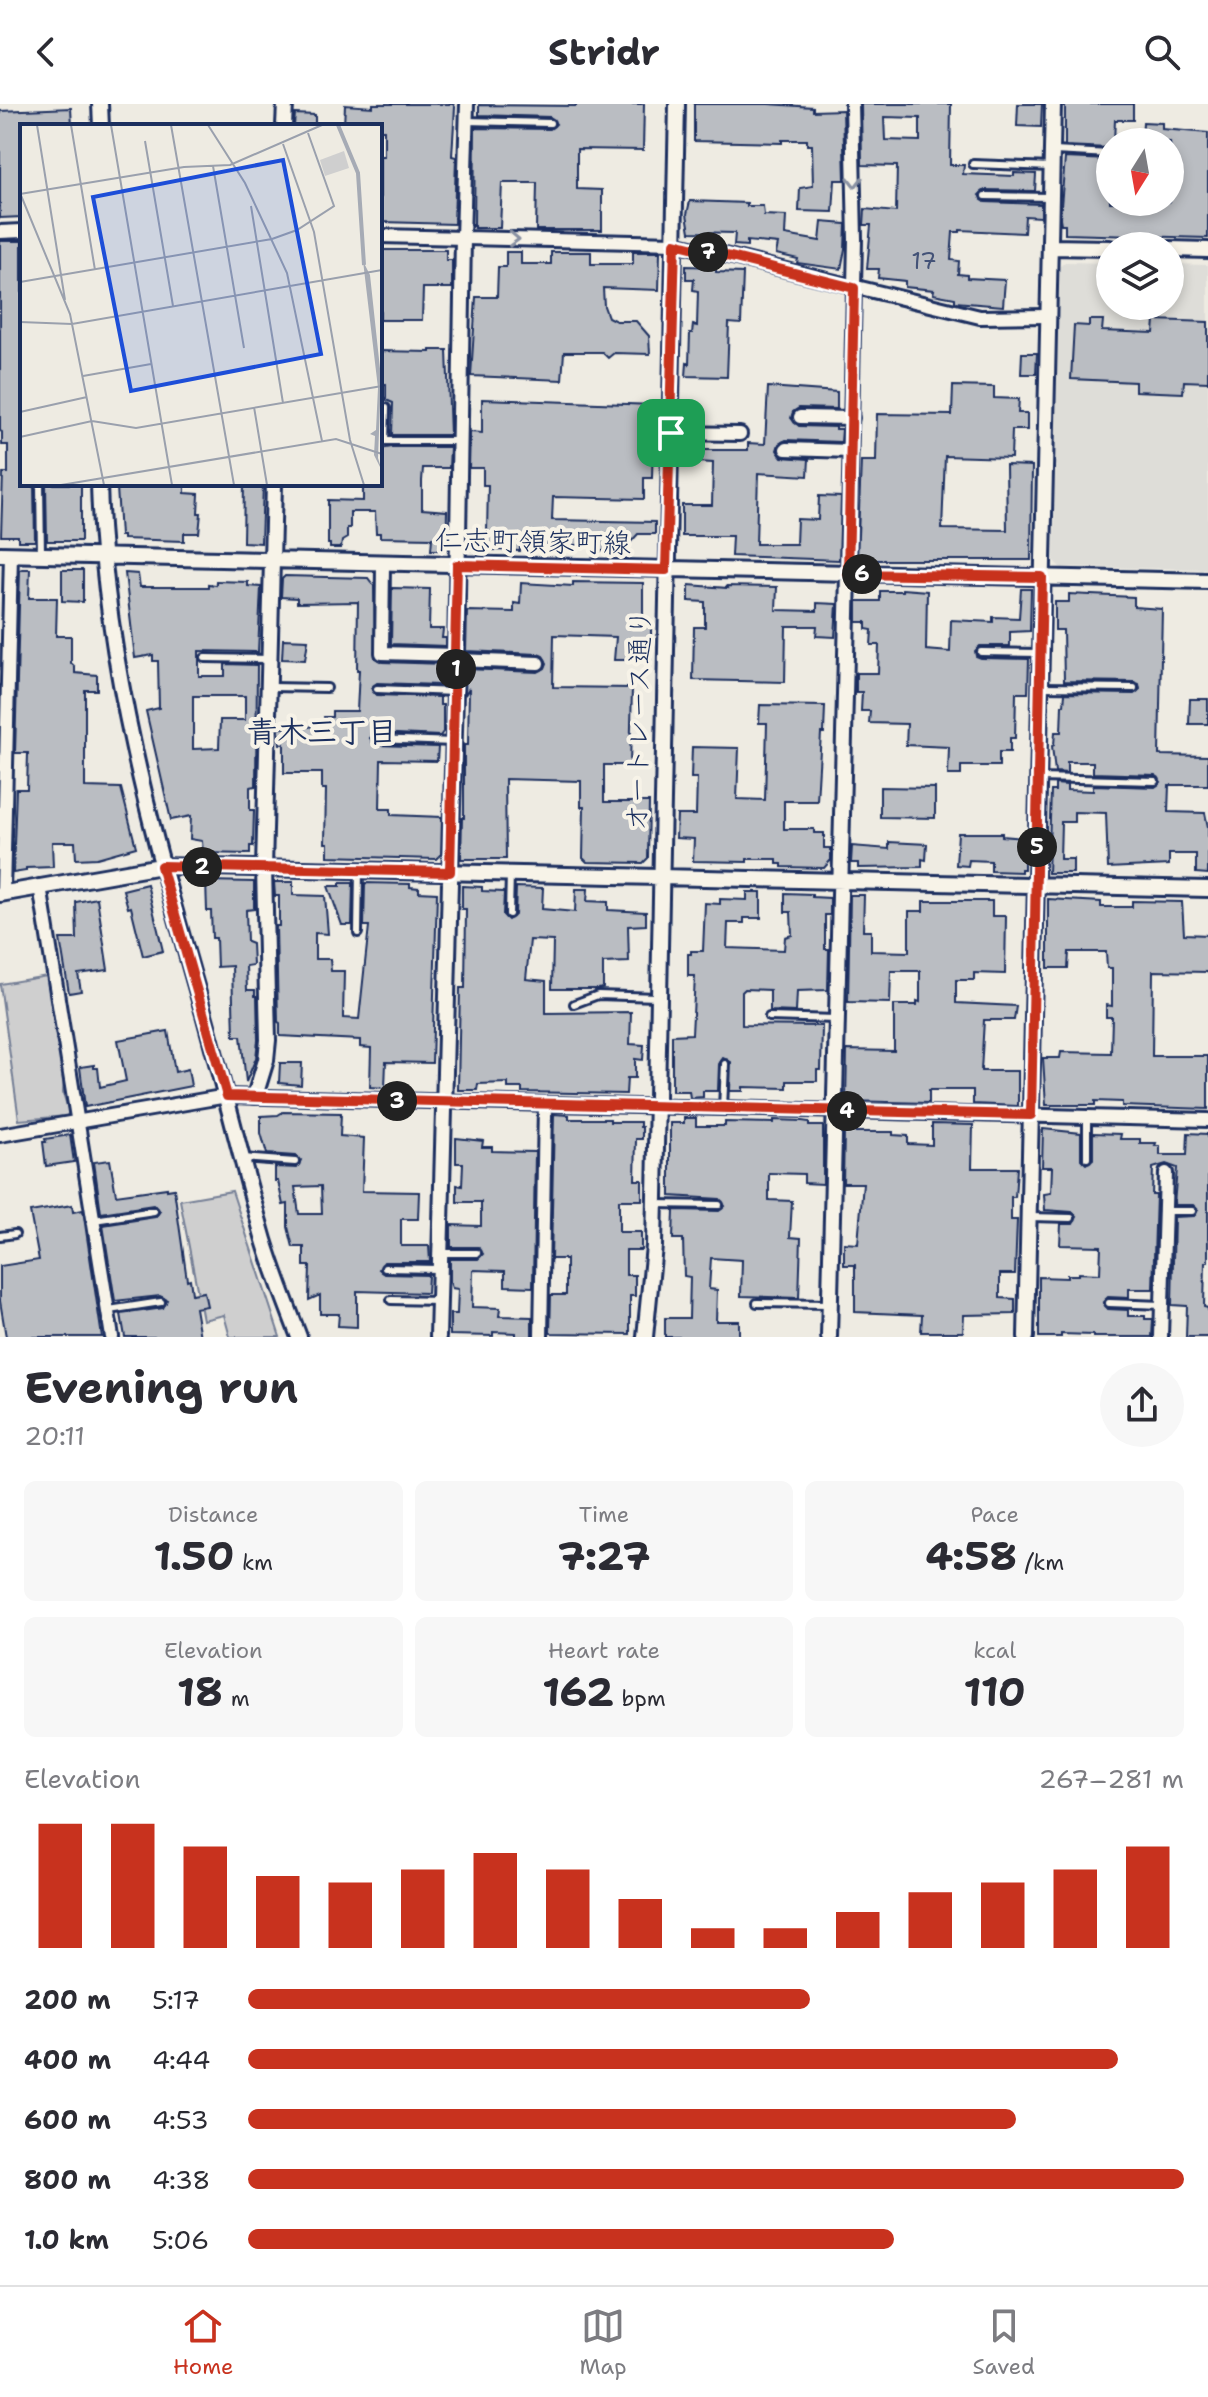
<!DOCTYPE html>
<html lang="en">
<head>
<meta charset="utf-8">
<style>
  :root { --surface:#fff; --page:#f7f7f7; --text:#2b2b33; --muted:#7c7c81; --line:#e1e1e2; --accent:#c8321e }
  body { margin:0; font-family:"Shantell Sans","Klee One",sans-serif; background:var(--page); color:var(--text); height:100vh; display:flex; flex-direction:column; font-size:30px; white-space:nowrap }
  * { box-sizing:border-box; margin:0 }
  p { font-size:26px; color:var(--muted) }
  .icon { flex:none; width:44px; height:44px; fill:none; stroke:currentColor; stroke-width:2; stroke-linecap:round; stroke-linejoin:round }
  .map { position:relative; height:1233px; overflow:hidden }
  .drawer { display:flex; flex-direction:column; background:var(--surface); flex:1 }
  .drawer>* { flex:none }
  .needle { width:52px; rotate:191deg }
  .buttons { position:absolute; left:1096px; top:24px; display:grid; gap:16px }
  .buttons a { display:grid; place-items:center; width:88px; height:88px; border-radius:50%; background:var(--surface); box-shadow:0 4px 12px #0003; font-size:40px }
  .pin { position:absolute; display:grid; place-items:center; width:68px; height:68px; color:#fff; margin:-34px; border-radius:16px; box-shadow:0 4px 12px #0006 }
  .km { position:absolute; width:40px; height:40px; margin:-20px; border-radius:50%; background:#222; color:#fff; font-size:22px; line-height:40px; text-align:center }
  .round { display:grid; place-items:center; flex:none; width:84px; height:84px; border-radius:42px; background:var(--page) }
  .headline { display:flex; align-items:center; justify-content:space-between; height:136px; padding:0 24px }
  h1 { font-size:44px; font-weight:700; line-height:60px }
  .stats { display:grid; grid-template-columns:repeat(3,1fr); gap:12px; height:136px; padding:8px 24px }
  .stats div { display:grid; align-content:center; border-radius:12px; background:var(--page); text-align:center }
  .stats b { font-size:40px; font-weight:700 }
  .stats small { font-size:22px; font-weight:400 }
  .stats p { font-size:22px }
  .chart { height:224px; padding:16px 24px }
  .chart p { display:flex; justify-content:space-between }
  .chart svg { width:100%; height:144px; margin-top:8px; stroke:var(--accent); stroke-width:6 }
  ul { padding:0 24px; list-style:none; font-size:26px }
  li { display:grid; grid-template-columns:128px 96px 1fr; align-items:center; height:60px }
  li i { height:20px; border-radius:10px; background:var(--accent) }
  header { display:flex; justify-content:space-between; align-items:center; height:104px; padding:0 24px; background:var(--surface); font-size:36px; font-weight:700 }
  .dock { display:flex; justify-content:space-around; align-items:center; height:112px; border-top:2px solid var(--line); background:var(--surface); font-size:22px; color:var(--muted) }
  .dock a { display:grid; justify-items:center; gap:4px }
  .dock .on { color:var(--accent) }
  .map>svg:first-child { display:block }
</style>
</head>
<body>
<header><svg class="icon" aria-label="back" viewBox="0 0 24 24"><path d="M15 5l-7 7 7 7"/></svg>Stridr<svg class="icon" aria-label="search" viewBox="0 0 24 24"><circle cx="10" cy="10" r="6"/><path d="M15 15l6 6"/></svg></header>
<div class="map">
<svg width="1208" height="1233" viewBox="0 0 1208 1233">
  <rect width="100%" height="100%" fill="#eeebe2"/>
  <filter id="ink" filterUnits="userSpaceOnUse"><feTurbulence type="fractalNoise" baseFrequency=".0125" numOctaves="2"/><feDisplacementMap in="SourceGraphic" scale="16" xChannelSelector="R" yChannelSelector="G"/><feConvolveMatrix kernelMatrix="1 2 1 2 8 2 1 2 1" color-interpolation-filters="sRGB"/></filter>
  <g filter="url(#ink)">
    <path fill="#deddd8" d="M1065,158L1110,159V202H1170V160L1208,161V465L1060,463L1054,457L1058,164Z"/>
    <path fill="#cfcfcf" stroke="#757f96" stroke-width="2" d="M47,872L51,874L64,964L63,989L69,1008L67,1012L19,1016L0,880Z
      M232,1087L280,1233H230L224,1211L203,1216L180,1096Z"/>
    <path fill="#babdc2" stroke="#1b2f5e" stroke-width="2" fill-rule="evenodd" d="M373,0H453L455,3L452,52L456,53L454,120L382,118V114H380V52H384V26H380V22H344L345,1L373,3Z
      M576,0H644L643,46L577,45V85L602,86V126H536L537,79H502L500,124H474L475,24L550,25L556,20L550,13L479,11V1L576,2Z
      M694,0H768L813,3V7L843,6L845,76H835L833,108L799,107L800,84L813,82L812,41H807V36H782V39L694,37Z
      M861,0H951L950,61H964L963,70L1014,72V69L1036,70L1035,87L985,86L979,91L985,98L1041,100V113L1025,112L1024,129L960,126V128H953L951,156L959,157L958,170L967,171V174L1005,176L1003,202L955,198V194L933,190L934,186L905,183V177L878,174L879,165H867L871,121H864L865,105L896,108L897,62L862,61ZM884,13L920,14V37L885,36Z
      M1018,0H1042L1041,23L1017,22Z
      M1065,0H1133V16H1115L1114,38H1110L1109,44L1065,42Z
      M71,4L72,22H22V113L0,114V7Z
      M295,10L315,11V22H294Z
      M1143,18L1162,19V25L1208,29V134L1065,130V120H1061L1060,114L1065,54L1109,56L1110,98H1170V72L1173,73L1170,38H1142Z
      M690,97L747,99V102H763L764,111L786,112L785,131L820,137L822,118L846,120L845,145L841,165L797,159L798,155L776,150L778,140L747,137V142L734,141L735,129L690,128L687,110Z
      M0,137H22V380H34L35,437H18V432H1L3,369H8V341H2V328L0,327Z
      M380,146H446V156H452V184H423L422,216H380Z
      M506,148H521V160H551V148H591V160H633V148H660L659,186L603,184L604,202L608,213L616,217H636L649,232L650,250L614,249L608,254L602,248H564L562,276L471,272L476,193H497L498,163H506Z
      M686,162L716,163V168L743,169L741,220L729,219L727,273L686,272L687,259L689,260L690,229H692L693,221L697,222L698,187L693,186L694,175H686Z
      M1089,216H1103L1102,227L1154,229L1155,216L1208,218V278L1184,277L1183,289L1135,287V278L1071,275L1074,221L1089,222Z
      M430,246H447L450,331H392L393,299L386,296V280H380V247L430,248Z
      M1022,249H1037L1036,270H1021Z
      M953,282L994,283V294L1019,295L1018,309H1027V326H1012L1011,354L945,352L942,425L1007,426L1006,361L1032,362L1031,456H857L861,357H876L877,310L952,311Z
      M768,283L837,288V305L799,304L793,308L791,314L799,322L836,323V325H842L841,338L786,336L779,340L777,346L782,353L809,355L808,372L758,369L756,440H796L797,415L818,416L819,392L841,393L839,456L731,452L732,432H682V401H712L713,359L681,357V346H748V339L765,340Z
      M482,295L654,301L652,374H644V395L553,393L552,416L655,418V430H638L628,441V447H600V442L520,439V447L470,445V428H487L488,381H483V364H469L470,328L482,329Z
      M392,343H450L449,364H423L422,377V405L447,407L446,443L442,446H431L432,434L380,433V429H376L375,408H350V424H347V434L342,437L341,444H330V440H328V396L363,397V380H380V345Z
      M46,380H81V437H47Z
      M122,380H185V389L199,390L198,409H201L199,429H184V437L123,435V432H120L117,383H122Z
      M244,380H263L261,439L243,438Z
      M22,465H30L29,494H57L56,532H71V559L75,563V569L97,571V586H85V683L121,684L136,743L97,754L76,755L75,738H52L53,763L26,764V767L13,769L16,685H27L28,649H15L20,466Z
      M62,466H83V498L62,497Z
      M125,469L138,470L140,483H208V480L216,481V477L248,478V482L261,483L258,548L199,547V572H225V560L257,561L256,682L250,683V706H254L253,742H250V750L203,749L202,737L190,735L191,712L171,716L146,607L159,604L158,557H153V551L135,554ZM193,592H245V616H220L219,644L193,645Z
      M285,472L368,474L374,482L375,554L382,558L446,560L445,578H440V581L377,579L371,584L377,591L440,593V601H443V628L440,632L376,629L370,634L376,641L438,643L437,657L381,656L380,705H391V711L442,713L441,750L436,755L328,752V739H325L326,685H322V669H284V640H280L278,624L324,622V613H332V607H357L359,566H357L358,498L297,499V494L281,493L282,475Z
      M573,478L643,479V518H651V556H614L616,533L554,531L553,583L632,584L630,661H604V698H649L648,754L643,759L587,758L583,754L584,703H581V677L505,675L506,755H461L462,714H464V641H468L469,584L465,591L466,565L538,568L545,564L547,559L543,552L538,550L466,547L467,507L514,508V499L520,500L521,479L573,482Z
      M689,481L728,484L727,482L777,483L776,506L817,507V499L837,500L835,533L816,532L817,522H786L785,578L693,576L694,523H705V498L689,497Z
      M392,484L430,485L429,525H443L442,534H446V542L391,540Z
      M902,485L927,487L926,546L950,548L951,516L993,518V513L1019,514L1021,485H1031L1030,527L1010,528V542H980L975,547L976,552L981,554L1029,555L1028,589H1016L1015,634H1010V648H999V662H961V671H948L949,643L906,641L907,620L869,619L870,607H861L862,588H856V569H878L879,541H871L872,526L866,525V518H857V497H880V487H902Z
      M1069,490L1134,493V503L1162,505L1159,651L1208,652V681H1169L1168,708L1205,709L1208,723V770L1196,769V750H1169V761L1108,764L1106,709L1074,708V718H1061L1060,755H1073V769H1048L1051,687H1055V680L1067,681V686L1093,687V681L1155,683L1161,678L1155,671L1093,669V658H1067V669L1055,668L1052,642L1054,641L1055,628H1061L1062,601H1064L1065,589L1134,590L1140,585L1139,580L1134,578L1064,577L1063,526H1055V498H1069Z
      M283,535L308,536L305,556L282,555Z
      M1190,595H1208V620H1189Z
      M760,601L825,602L824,629H821L817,697H784V725H814V729H824V744H831V756L824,764L782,763V760H777V755H747V758L693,757L694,735L676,734L677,711H696L697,674H691L692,643L739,644L737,695L765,696L767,619H759Z
      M880,683L935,684V714L880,713Z
      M958,729H1002V732L1024,734V765H1021V768L991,767V757L969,756L968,762L956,761Z
      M889,738L927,740L926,756L922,755V763L858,764V759H851L852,742L889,745Z
      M206,777L254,778V805L246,806L247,838L252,840L253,861L246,862L247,886H255V892H257L258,936L256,954L246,978L241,932H234L232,862L217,863L216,834H212L211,807H207Z
      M274,778H293V791L325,792L328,830L315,829V855H330L331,867H344L343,914L359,915L369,822H364L365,779L410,780V783L419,784V788L437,789L432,959L386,958L385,984L370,983L371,944L360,943V936L280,932V919L278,918L276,822H279V792H275Z
      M340,779H353L352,821H342L328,782H340Z
      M147,780L163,847L143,852L131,803L128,804L123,786Z
      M462,782L482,783V787L504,788L503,811L508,816L515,811L516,783L543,784L542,805L575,808L576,785H588L587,797L608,798V806L646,808V821L628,822L629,858L603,859V884L598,885H552L553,837L530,836L526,875L546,877V909L631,908L630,940L644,941L643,956L635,955V974H627L626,990L522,988V984H508V979L478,980L477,986H458L460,884H465L466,805H462Z
      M747,788H761V814H744V819H728L727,844L784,846L785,833L792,831L791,808H785V789L812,790V793L830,794V811H825V845H829L828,886L797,887L796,908L770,907V886L745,885L742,888V921L822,922L821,966H817V977H787V984L743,983V987H730L731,958L723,954L719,960L718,987H703V993L690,994L689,987H672V931L692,930L695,872H688V850H691V847H703L705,799L720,800V795L747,796Z
      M850,791H864L863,827H871V847L909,848V807H923V797H992V812H1006L1005,870L974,869V876H956V899L1016,902L1014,916H984L981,967H1018V1002L973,1000V986H929V999L846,997L847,946L894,947V901H917V897L920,898V867H891L890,899L848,898Z
      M97,794L108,866L78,870L81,887L69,889L60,835H77L76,798Z
      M1048,795L1101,798V803H1132V797L1182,798L1184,830L1208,831V868L1153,867L1152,952H1208V1005L1122,1002V998L1095,997V1001H1046L1043,954H1060L1061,948L1111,949L1112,913H1106V901L1112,902V864H1107L1106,848H1069L1068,864H1048Z
      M168,927L175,968L188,965L191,982L85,1003L80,963L94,961V964H98L100,983L126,977L118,936Z
      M280,959H302L301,981L279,979Z
      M283,1008L341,1009L340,1032L364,1034L362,1087L419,1088L418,1115H401V1142H429L430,1158H384L379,1165L385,1170L428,1171L427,1189L357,1187V1223L338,1222L339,1210H320V1191L309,1196L310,1162H304V1143H293L288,1123V1100L283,1101L278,1077H275V1063L297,1064L301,1056L295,1052L267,1050L261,1029V1012L278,1011ZM321,1082L322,1110H299L295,1083Z
      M554,1010L569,1011V1015H610V1018H640V1023H642V1035H636L635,1076H642V1096H619V1128H641V1146H626V1171H635V1192H630V1230L550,1229L551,1191H566V1155H551Z
      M684,1014H696V1022H725V1018L774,1019V1016L802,1017L809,1018V1022H823V1080L804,1079V1070L769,1069V1096L792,1097L790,1133L801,1134L799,1194L741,1192L742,1156L711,1154L709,1185L717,1186L716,1217H739V1233H665V1214H689L690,1173L684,1172L683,1135H673L674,1106L719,1107L725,1102L720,1095L670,1092V1019H684Z
      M932,1020L973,1021L972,1064H1017L1015,1093H1011V1116H1017L1015,1170H1000V1194L1015,1195V1210L964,1211L963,1228H921L922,1211L855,1208V1161H844V1139L858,1140L863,1079H843L844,1028H893V1031L908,1032V1040L932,1041Z
      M1043,1025L1081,1029V1055L1086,1060L1093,1055V1029L1121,1030L1120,1035H1140V1039H1156L1155,1042H1160V1051H1187L1188,1029L1208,1030V1158H1205L1204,1203L1208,1204V1233H1186L1187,1202L1172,1201L1174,1113L1194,1112L1198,1106L1193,1101H1174L1177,1064L1166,1060L1153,1064L1152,1091H1156L1153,1185H1129V1194L1108,1193L1103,1198L1108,1205L1128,1206V1212H1145V1215H1153L1152,1233H1093V1231L1061,1230V1233H1039V1173L1067,1174V1171H1078V1169L1100,1170L1101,1142L1060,1141L1061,1120H1073L1077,1113L1072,1108L1045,1106L1044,1090L1051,1089L1052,1063H1042Z
      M70,1031L74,1058L46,1062L43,1038H46L45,1035Z
      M456,1034L483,1037L482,1043H492V1047L535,1048L533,1183L505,1182V1167L473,1166L472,1203L500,1204L499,1212L532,1213V1233H516V1229L493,1228V1232L450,1231V1210H457L458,1185L452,1184L450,1178V1155H478L483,1150L478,1143H451V1121L481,1122V1098H457V1081L462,1082L463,1059H456Z
      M110,1056L116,1091L167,1084V1086L174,1085L187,1176L190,1175L192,1190L204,1188L207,1202L195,1204L200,1233H125L121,1210L163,1204L167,1196L160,1192L115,1197L103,1121L155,1113L160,1107L153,1101L101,1109L94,1058Z
      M72,1101L73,1108L83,1106L102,1233H6L0,1197V1162L39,1156L30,1108Z"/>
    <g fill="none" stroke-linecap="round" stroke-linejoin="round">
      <g stroke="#1b2f5e" stroke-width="12">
        <path id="service" d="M466,17L550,19
          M1054,47L1110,50
          M973,60L1051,63
          M985,92L1050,93
          M386,304L385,337H460
          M40,380L41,450
          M981,548L1041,549
          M205,554L269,555
          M271,583L327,584
          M1041,583L1134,584
          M377,585L455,588
          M376,635L453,638
          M1039,674L1155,677
          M509,810L510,769
          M358,829L359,766
          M574,900L598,891L657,893
          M769,913L836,915
          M723,1004L725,960
          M243,1054L295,1058
          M1087,1054V1013
          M655,1100L719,1101
          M1165,1107H1192
          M1030,1113L1071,1114
          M94,1116L154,1107
          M0,1132L15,1130
          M441,1149H477
          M385,1164L437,1165
          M391,1196L439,1197
          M757,1199L830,1200
          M1109,1199L1162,1201
          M109,1206L161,1198"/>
      </g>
      <g stroke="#1b2f5e" stroke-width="18">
        <path id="minor" d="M0,128L22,127
          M380,132L675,139L980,213L1048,212
          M463,134L467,0
          M800,313L852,314
          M671,329L740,330
          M786,345L851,347
          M383,460L382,549L456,551
          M848,470L855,135L852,0
          M456,556L538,559
          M40,782L112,1233
          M3,789L11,450
          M0,1031L227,992L1208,1016
          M541,1233L545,1001
          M1161,1233L1166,1069"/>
      </g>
      <g stroke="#1b2f5e" stroke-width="20">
        <path id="tertiary" d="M100,0L101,22
          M284,22L285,0
          M1050,143L1110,144
          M1170,145L1208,146
          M99,380C104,563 155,739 205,914C225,987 243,1062 264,1136C274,1169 287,1201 299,1233
          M0,450L1208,477
          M0,790L161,762L1208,785
          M255,992L266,956L268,936L264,764L274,380
          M438,1233L456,551L463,134
          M645,1233L654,1142L677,0
          M829,1233L848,470
          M1026,1233L1053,0"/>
      </g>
      <use href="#service" stroke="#f7f3e8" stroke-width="6"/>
      <use href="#minor" stroke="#f7f3e8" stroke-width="12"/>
      <use href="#tertiary" stroke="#f7f3e8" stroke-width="14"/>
    </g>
    <defs><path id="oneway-chevron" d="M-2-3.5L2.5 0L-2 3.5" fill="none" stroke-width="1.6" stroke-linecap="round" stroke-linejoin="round" transform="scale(2)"/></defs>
    <g stroke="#8991a3">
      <use href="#oneway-chevron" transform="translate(855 78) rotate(90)"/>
      <use href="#oneway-chevron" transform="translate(514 135) rotate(2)"/>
    </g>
  </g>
  <g fill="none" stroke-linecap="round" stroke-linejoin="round" filter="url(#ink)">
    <g stroke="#fff" stroke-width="16">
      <path id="route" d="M675,139L854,184L848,470L1042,473L1031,1011L227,992L161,762L450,768L457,461L666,466Z"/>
    </g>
    <use href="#route" stroke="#c8321e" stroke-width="10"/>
  </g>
  <g text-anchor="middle" stroke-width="8" stroke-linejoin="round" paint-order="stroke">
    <g font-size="24" fill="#435277">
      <text x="924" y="165">17</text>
    </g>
    <g font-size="28" fill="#1b2f5e" stroke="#f7f3e8">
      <text transform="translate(533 437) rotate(1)" y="10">仁志町領家町線</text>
      <text transform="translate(638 616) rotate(-89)" y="10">オートレース通り</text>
    </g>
    <g font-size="30" font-weight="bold" fill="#1b2f5e" stroke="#f7f3e8">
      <text x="322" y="638">青木三丁目</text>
    </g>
  </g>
  <g transform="translate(20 20)">
    <rect width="362" height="362" fill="#eeebe2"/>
    <path d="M324,27L329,44L305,52L300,36Z" fill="#cfcfcf"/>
    <path d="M343,137L350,151L361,254L358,334L362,347L354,331L355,312L350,310L356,306L358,264Z" fill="#a6abb5"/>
    <path fill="none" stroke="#a6abb5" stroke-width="4" d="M318,1L338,49L344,141"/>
    <path fill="none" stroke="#9aa0ad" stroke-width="2" d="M17,1L45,176M51,1L75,146M91,1L152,361M151,1L214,361M188,1L225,59L267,149L302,317M125,17L153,182M263,20L294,108L330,316L344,361M193,42L224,224M0,69L50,190L84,361M0,70L164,43L210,41L302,1M231,82L263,279M0,158L252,115L277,106L314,82L288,9M0,198L52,200L362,146M63,252L131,240M234,283L247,361M0,288L67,273M0,313L72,297L116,304L362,262M41,361L316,315L362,330"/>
    <path fill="#1d4ed8" fill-opacity="0.15" stroke="#1d4ed8" stroke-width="4" d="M263,36L301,230L111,267L73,73Z"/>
    <rect width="362" height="362" fill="none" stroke="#1b2f5e" stroke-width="4"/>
  </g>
</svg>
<div class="buttons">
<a><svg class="needle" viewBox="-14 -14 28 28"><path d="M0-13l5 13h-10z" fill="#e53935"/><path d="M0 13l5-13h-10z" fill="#7c7c81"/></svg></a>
<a><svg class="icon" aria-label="layers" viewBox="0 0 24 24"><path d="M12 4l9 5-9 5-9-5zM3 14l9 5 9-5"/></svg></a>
</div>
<div class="pin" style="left:671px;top:329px;background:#1e9e55"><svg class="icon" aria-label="arrive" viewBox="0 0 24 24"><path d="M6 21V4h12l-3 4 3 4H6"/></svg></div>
<b class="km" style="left:456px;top:565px">1</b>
<b class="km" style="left:202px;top:763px">2</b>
<b class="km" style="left:397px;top:997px">3</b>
<b class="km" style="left:847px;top:1007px">4</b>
<b class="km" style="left:1037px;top:743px">5</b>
<b class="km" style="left:862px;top:470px">6</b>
<b class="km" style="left:708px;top:148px">7</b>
</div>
<section class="drawer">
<div class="headline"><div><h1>Evening run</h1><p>20:11</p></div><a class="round"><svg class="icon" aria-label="share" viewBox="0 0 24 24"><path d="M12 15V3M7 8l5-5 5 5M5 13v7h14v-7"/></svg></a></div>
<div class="stats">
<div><p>Distance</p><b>1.50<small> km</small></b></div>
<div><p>Time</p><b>7:27</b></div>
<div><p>Pace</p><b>4:58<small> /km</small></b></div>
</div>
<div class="stats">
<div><p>Elevation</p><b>18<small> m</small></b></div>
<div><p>Heart rate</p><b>162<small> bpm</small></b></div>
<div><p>kcal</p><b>110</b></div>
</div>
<div class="chart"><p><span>Elevation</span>267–281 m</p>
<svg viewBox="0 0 160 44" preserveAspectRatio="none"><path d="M5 44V6M15 44V6M25 44V13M35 44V22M45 44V24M55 44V20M65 44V15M75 44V20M85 44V29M95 44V38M105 44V38M115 44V33M125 44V27M135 44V24M145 44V20M155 44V13"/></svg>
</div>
<ul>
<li><b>200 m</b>5:17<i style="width:60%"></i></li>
<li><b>400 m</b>4:44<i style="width:93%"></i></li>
<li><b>600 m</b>4:53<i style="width:82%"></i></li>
<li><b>800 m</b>4:38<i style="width:100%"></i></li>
<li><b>1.0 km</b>5:06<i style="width:69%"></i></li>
</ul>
</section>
<nav class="dock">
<a class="on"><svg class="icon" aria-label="home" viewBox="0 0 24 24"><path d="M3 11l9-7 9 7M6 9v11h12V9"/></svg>Home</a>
<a><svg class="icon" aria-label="map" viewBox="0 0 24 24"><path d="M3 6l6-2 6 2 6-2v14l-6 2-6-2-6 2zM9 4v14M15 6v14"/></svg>Map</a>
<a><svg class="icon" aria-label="saved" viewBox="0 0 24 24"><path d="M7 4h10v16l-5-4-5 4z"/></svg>Saved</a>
</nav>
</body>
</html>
